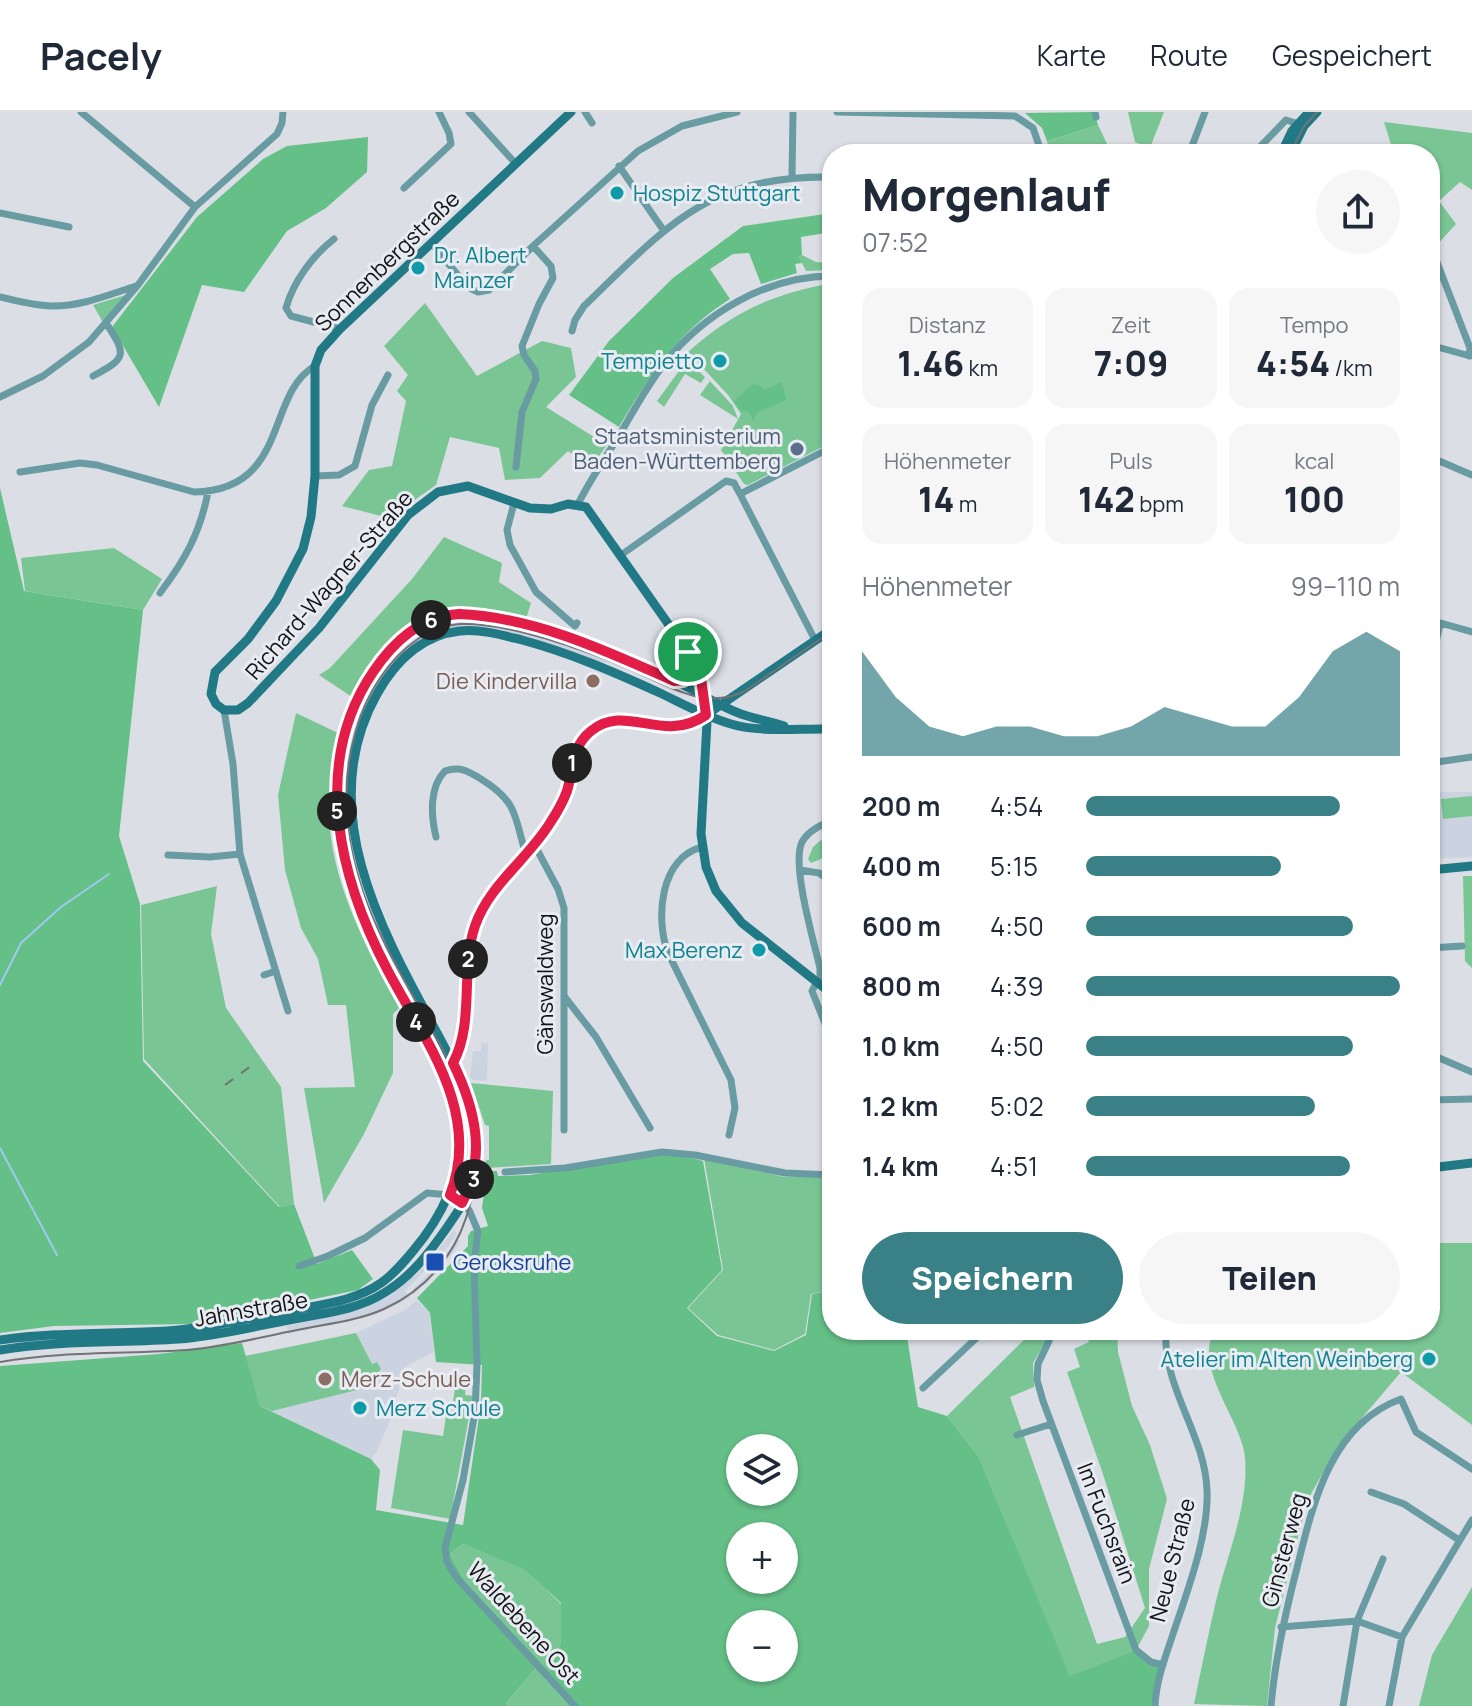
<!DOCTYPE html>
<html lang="de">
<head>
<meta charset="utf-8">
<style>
  :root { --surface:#fff; --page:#f6f6f7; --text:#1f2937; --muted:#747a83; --line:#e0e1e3; --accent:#398187 }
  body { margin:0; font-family:Manrope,sans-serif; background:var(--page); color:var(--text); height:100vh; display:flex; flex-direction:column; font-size:30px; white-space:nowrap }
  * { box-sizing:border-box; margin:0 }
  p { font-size:26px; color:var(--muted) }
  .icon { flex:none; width:44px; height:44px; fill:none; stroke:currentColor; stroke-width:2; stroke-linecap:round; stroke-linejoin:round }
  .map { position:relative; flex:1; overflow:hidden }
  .panel { position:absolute; left:822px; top:32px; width:618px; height:1196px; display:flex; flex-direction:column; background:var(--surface); border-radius:32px; box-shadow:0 2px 6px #0004 }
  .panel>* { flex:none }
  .tools { position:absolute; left:726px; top:1322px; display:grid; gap:16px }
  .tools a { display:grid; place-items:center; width:72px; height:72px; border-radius:50%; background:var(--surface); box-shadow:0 2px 6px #0004; font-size:40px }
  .pin { position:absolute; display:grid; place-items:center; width:68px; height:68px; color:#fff; margin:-34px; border:4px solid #fff; border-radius:50%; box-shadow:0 2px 8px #0007 }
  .km { position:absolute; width:40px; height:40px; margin:-20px; border-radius:50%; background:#222; color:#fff; font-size:22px; line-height:40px; text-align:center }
  .round { display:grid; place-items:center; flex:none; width:84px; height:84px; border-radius:42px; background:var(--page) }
  .headline { display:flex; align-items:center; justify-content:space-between; height:136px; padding:0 40px }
  h1 { font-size:44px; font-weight:800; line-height:60px }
  .stats { display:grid; grid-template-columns:repeat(3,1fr); gap:12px; height:136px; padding:8px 40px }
  .stats div { display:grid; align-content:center; border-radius:20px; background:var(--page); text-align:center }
  .stats b { font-size:34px; font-weight:800 }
  .stats small { font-size:22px; font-weight:400 }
  .stats p { font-size:22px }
  .chart { height:224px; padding:16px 40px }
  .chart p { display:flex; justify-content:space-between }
  .chart svg { width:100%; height:144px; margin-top:8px; fill:var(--accent); opacity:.7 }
  .action { display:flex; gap:16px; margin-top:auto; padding:16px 40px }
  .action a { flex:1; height:92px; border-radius:48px; background:var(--accent); color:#fff; font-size:32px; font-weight:800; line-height:92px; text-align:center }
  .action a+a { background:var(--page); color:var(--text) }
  ul { padding:0 40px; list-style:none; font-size:26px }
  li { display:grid; grid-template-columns:128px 96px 1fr; align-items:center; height:60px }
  li i { height:20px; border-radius:10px; background:var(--accent) }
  header { display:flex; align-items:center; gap:48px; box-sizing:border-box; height:112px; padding:0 40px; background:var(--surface); border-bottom:2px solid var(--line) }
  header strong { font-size:38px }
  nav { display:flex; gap:44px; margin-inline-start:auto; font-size:28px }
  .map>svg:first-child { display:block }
</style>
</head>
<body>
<header>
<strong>Pacely</strong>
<nav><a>Karte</a><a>Route</a><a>Gespeichert</a></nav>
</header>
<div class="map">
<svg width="1472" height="1594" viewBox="0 0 1472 1594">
  <rect width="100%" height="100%" fill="#dbdfe5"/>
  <path fill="#ccd3e0" d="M461,506L496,510L554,525L629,553L683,578L681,582L622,556L606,550L604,552L529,526L440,519L422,527L405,540L372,582L359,615L348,695L354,743L371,795L395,849L392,851L449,953L446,958L390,856L362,793L351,760L343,722L341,664L346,633L361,588L393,539L409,524L427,513Z
    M1436,680H1472V745L1430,747Z
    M481,930L488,931L487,969L472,968L470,964L473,939H481Z
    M452,959L468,1002L472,1036L470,1058L465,1057L466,1017L461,995L449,964Z
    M454,1118L457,1121L447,1136L405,1179L410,1185L404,1189L374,1203L288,1222L287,1214L360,1198L386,1186L419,1160Z
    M457,1127L460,1129L453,1141L414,1182L412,1178L439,1152Z
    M416,1188L430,1201L434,1240L405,1255L398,1269L401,1271L395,1290L397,1292L376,1341L371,1347L260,1294L245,1244L356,1221L407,1197Z"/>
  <path fill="#79c694" d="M1128,0H1164L1150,36L1135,30Z
    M1384,10L1472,21V78L1460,70L1439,89L1456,112L1435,135L1430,129V42H1394Z
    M1098,13L1112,42H1050L1047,29Z
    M802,143L816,150L832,151L831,158L806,159L799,145Z
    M822,173L832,174V330L748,373L744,372L721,338L741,302L728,283L688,240C730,203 767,184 822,173Z
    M129,182L105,214L93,193Z
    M425,191L477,264L542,229L571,236L576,265L546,295L607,333L591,355L568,339L540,366L505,368L499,336L450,325L436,373L389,406L342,394L369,358L392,354L406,289L397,279L408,263L384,234Z
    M687,248L705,265L701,271L685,262L664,295L657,289Z
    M710,269L733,294L738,307L700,283Z
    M444,425L502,451L499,470L531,491L526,507C512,504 497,498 483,497C411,492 386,531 352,585L319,563L330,556L412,467Z
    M114,436L162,467L143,498L25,479L21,446Z
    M296,601L338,621C335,645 329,670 329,694C328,766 366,835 399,896L393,902V961L364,1022L324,1091L304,976L355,975L346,893H328L318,847L301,816L285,758L278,683Z
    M1472,684V704L1443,707L1441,687Z
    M821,728L825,729L827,740L821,747L811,751L808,747L813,735Z
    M1463,764H1472V856L1465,849Z
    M217,774L211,822L226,896L281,975L294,1092L280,1095L144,947L141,793Z
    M471,971L553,979L551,1052L487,1056L486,1048H489V1014L485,1013Z
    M704,1046L784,1065H832V1177L811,1182L805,1222L774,1238L718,1223L688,1196L723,1158Z
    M1430,1131H1472V1313L1401,1260L1338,1334L1307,1389L1275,1516L1267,1594L1194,1592C1201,1558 1208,1523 1216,1489C1227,1443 1249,1394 1245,1345C1241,1307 1192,1255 1215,1218H1347L1348,1221L1365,1218H1430Z
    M1034,1218H1053L1033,1251L1034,1275L1010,1285L1097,1532L1125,1525L1145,1496L1103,1362L1067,1260L1080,1255L1074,1237L1089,1230L1085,1218H1117L1118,1240L1132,1294L1150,1333L1167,1387L1149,1457V1514L1136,1538L1070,1565L979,1345L947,1304Z
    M356,1221L372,1252L377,1250L381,1257L365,1276L272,1299L260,1294L245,1244Z
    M457,1262L467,1264L465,1283L473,1284L450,1407L391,1396L403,1318L443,1324L446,1304H451Z
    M463,1432L524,1456L561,1492V1530L550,1559L467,1472L450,1442Z
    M1472,1475V1594H1419L1432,1543Z
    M536,1556L569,1594H507L506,1591Z"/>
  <path fill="#65c088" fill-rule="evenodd" d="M1094,0L1098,13L1047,29L1042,16L1025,1Z
    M368,25L367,60L326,96L287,119L244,180L202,173L159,295L112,215L197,105L263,47L287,34Z
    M832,101V120L801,125L802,143L799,145L802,151L795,152L797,161L761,172L749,141L733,142L710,157L730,187C679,219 649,264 619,315L569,283L609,229L673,166L743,114Z
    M782,270L786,288L757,301L753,310L750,301L740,298L734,289L753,272L759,273L764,278Z
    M0,376L24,479L143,498L119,724L140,792L143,949L279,1095L294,1092L317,1152L352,1138L373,1167L358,1178L191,1212L54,1214L0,1221Z
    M650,1043H681L703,1049L722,1158L687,1196L717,1224L774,1239L806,1223L812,1182L832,1178V1218H906L918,1295L947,1304L979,1345L1070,1564L1136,1538L1163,1553L1155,1594H569L536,1556L506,1591L507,1594H0V1254L159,1242L242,1231L260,1294L371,1347L380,1358L376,1398L463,1413L481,1291L482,1253L436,1250L430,1201L417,1186L468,1134V1124L471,1119L488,1114L482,1096L487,1059H497L498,1064L530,1063ZM740,1336H784V1380H740ZM740,1424H784V1468H740ZM463,1432L524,1457L561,1491V1530L550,1559L467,1472L450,1442ZM740,1512H784V1556H740Z"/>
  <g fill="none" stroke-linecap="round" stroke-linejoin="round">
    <path stroke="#a0c8f1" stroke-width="2" d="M0,873L21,831L61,795L109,762
      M0,1036L57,1143"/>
    <path stroke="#699ba3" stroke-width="7" d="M81,0L195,95
      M469,0L516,52
      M585,0L592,11
      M837,0L1015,4L1033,16L1042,42
      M1095,0L1096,5
      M1189,42L1205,0
      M1253,42L1286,8L1302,13
      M619,54L664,119
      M792,65L793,0
      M404,76L451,32L449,21L439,0
      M0,101L69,115
      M334,127C313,143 293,170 286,196L291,204L340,217
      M431,131L468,175L478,180L489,178L533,134L638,39L682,14L737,0
      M1430,132L1470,236L1469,244
      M0,185C16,189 33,193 50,194C80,195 108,183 136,174
      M572,219L575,208L584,194C667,114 708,63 832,65
      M1430,233L1470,244
      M93,264C127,246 127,243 106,211
      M0,285L43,264L89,230L138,173L195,95L277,22L282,11L283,0
      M1430,345L1472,363
      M516,355L522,300L536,267L535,259L524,243L522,234L539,192L553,166L551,154L533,134
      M20,360L80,351L97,353L194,380C290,378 265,282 315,254
      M315,364L339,363L355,354L372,293L388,263
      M740,382L815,528
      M514,391L507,418L510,433L536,480L575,514L577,511
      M578,392C590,368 605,346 619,324C633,299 647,274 664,252C704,201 767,164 832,164
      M621,443L726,369L734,371L740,382L832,335
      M160,481C185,448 200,421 208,380
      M1430,508L1472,520
      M1430,558L1440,512
      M224,598L233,652L240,742L288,899
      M1430,651L1472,645
      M832,708C821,713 808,719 802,730C791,752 814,830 820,856V864L812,879L832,929
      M436,725C431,704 429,675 445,659C460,654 468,659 481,667C518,690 514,703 526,743
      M534,732L558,777L564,796V1018
      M702,735C660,746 655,806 668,841L731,968L735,996L729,1023
      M168,743L210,745L240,742
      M800,758L819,761L832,770
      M1430,836L1462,834
      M264,863L276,859
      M564,884L596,925L650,1016
      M1430,942L1472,960
      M445,965C451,955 460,943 462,932C471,894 463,854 474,817C487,775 526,748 549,713C556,703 562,691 566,680C574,658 570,637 590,620C625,590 663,634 706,603
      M1430,988L1472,987
      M505,1060L565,1056L662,1040L695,1043L785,1061L832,1063
      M299,1154L328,1144L365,1126L427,1081L450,1083L462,1091L469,1098L478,1119L474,1153L477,1253L475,1300L463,1368L445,1436L447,1450L456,1465L575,1594
      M1049,1229L1038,1252L1037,1268L1043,1289L1136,1538L1151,1550L1163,1553
      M923,1276L985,1218
      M1017,1323L1051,1312
      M1371,1380L1404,1392L1459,1428
      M1281,1515L1357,1509L1402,1525
      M1155,1594C1156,1569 1165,1546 1173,1522C1187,1480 1209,1423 1207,1378C1205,1322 1162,1275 1166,1218
      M1271,1594C1275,1547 1285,1502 1297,1456C1313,1391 1331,1312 1401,1287L1416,1320L1472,1357
      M1343,1594L1357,1509L1383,1447
      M1389,1594L1402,1525L1472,1408"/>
    <path stroke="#207985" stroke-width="9" d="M571,0L340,217L321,238L315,254V364L311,405L303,437L276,489L248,527L215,560L211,582L216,592L224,598H238L248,591L319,516L408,403L438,380L468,374L530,396L551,397L568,392L586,395L688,540L701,566L707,610L701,722L706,755L716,779L742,811L832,882
      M1281,42L1292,19L1309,0
      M1290,42L1304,14L1317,0
      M706,603L832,517
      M1430,758L1472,754
      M1430,1056L1472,1051
      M0,1228C55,1220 111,1222 167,1219C210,1216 252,1206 294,1198C324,1192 355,1189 381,1171C393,1163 403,1151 413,1139C450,1095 471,1043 453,985C440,942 411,903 390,864C336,764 309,648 380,549C404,516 438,498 478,503C545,511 612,540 673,568C695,578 717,593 741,602C755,607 770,609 784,614
      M0,1238C59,1228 120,1231 179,1227C218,1224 256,1214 294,1207C325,1201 357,1198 384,1181C411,1165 430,1140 448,1114C459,1098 472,1079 476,1059C485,1009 459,962 436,919C381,818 313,696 377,582C395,550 422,523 460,519C481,517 502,523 522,528C570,541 614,560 660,581C683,592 706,605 731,612C760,621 801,616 832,617"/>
    <path stroke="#717377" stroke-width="2" d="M1290,42L1304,14L1317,0
      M0,1250C61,1239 125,1242 187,1238C224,1235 261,1225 297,1218C326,1212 357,1209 384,1197C468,1159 493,1063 463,980C456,959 444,940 433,920C408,874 380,830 363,780C345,727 340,672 356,618C366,583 387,548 418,527C430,519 445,513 460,512C509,510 587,539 632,558C669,574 705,599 745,579L832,519"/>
    <path stroke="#717377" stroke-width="2" stroke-dasharray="10 10" stroke-linecap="butt" d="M225,973L255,951"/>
  </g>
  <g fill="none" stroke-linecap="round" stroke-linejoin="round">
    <g stroke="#fff" stroke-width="16">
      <path id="route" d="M459,502C534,505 607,539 674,569L683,568L691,561L692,553L688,540L701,566L706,603C662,633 626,590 591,619C571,635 574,656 567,679C563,690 556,702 550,711C528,747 489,773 475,814C460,858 475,910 453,951C475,996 487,1044 462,1091L450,1083C482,1000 425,929 388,859C340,768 310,653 373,560C394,529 420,505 459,502Z"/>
    </g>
    <use href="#route" stroke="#e11d48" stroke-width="10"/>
  </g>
  <g fill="#0f9aa8" stroke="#e8ecf2" stroke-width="3">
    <circle cx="617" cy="81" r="8"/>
    <circle cx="418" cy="156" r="8"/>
    <circle cx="720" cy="249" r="8"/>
    <circle cx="759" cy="838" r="8"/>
    <circle cx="1429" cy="1247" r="8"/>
    <circle cx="360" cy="1296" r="8"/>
  </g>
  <circle fill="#5c6f8a" stroke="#e8ecf2" stroke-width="3" cx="797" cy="337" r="8"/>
  <g fill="#8d6e63" stroke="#e8ecf2" stroke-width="3">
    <circle cx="593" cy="569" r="8"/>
    <circle cx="325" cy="1267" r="8"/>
  </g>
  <rect fill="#1a4fb4" stroke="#e8ecf2" stroke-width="3" x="425" y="1140" width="20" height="20" rx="4"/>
  <g text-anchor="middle" stroke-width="6" stroke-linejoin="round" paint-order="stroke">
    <g font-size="22" fill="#0d838f" stroke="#e8ecf2" text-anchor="start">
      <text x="633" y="89">Hospiz Stuttgart</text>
      <text x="434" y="151">Dr. Albert<tspan x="434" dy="25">Mainzer</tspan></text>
      <text x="704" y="257" text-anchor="end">Tempietto</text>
      <text x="743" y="846" text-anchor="end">Max Berenz</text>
      <text x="1413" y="1255" text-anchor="end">Atelier im Alten Weinberg</text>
      <text x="376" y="1304">Merz Schule</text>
    </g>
    <g font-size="22" fill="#121315" stroke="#e8ecf2">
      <text transform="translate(387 149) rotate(-44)" y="8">Sonnenbergstraße</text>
      <text transform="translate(329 473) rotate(-49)" y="8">Richard-Wagner-Straße</text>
      <text transform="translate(545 872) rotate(-90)" y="8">Gänswaldweg</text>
      <text transform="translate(251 1197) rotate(-10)" y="8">Jahnstraße</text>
      <text transform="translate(1107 1411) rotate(69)" y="8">Im Fuchsrain</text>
      <text transform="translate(1284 1438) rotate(-75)" y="8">Ginsterweg</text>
      <text transform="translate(1172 1448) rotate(-76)" y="8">Neue Straße</text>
      <text transform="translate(524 1511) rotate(48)" y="8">Waldebene Ost</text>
    </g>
    <g font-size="22" fill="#4e5e75" stroke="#e8ecf2" text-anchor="end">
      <text x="781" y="332">Staatsministerium<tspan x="781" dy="25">Baden-Württemberg</tspan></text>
    </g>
    <g font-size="22" fill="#785e54" stroke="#e8ecf2" text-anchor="end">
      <text x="577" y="577">Die Kindervilla</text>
      <text x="341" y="1275" text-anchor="start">Merz-Schule</text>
    </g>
    <g font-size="22" fill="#164399" stroke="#e8ecf2" text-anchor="start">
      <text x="453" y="1158">Geroksruhe</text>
    </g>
  </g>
</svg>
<div class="tools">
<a><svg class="icon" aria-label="layers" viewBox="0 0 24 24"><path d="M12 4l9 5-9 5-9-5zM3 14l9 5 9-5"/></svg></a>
<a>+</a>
<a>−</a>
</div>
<div class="pin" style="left:688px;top:540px;background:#1e9e55"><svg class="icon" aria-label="arrive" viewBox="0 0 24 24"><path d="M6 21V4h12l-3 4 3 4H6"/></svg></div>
<b class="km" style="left:572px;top:651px">1</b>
<b class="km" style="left:468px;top:847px">2</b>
<b class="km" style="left:474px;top:1067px">3</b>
<b class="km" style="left:416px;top:910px">4</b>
<b class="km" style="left:337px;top:699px">5</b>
<b class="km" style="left:431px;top:508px">6</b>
<section class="panel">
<div class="headline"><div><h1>Morgenlauf</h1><p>07:52</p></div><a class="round"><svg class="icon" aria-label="share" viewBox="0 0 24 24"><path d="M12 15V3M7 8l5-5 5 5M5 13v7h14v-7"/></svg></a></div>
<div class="stats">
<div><p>Distanz</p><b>1.46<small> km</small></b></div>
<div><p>Zeit</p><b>7:09</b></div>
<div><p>Tempo</p><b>4:54<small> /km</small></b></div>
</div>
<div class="stats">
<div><p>Höhenmeter</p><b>14<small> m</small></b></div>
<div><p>Puls</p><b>142<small> bpm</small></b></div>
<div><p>kcal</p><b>100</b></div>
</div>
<div class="chart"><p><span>Höhenmeter</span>99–110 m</p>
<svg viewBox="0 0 160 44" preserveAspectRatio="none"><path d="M0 44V12L10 26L20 35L30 38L40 35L50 35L60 38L70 38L80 35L90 29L100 32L110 35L120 35L130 26L140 12L150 6L160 12V44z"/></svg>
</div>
<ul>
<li><b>200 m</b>4:54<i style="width:81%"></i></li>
<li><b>400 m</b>5:15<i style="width:62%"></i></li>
<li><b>600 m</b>4:50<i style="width:85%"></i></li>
<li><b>800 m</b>4:39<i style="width:100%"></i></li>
<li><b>1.0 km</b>4:50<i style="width:85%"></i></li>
<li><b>1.2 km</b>5:02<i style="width:73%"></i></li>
<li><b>1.4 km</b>4:51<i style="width:84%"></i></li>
</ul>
<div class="action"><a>Speichern</a><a>Teilen</a></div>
</section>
</div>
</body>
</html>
